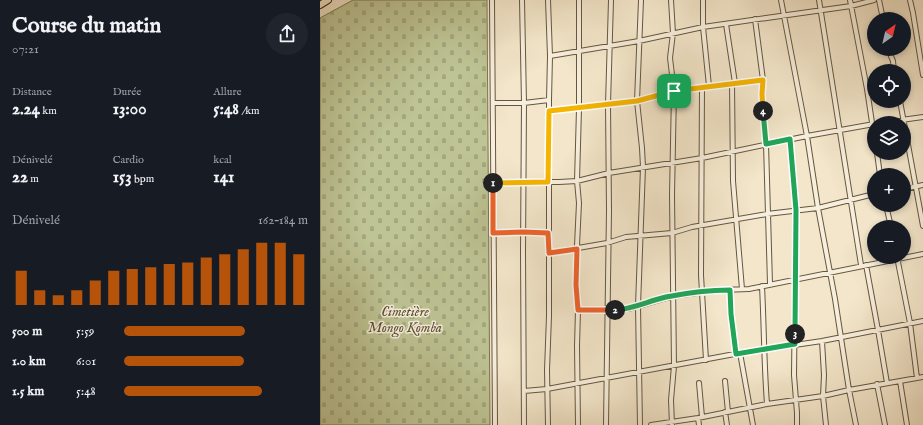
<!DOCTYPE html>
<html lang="fr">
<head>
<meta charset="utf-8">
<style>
  :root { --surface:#171b24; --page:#20242c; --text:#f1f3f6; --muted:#9ea1a6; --accent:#b45309 }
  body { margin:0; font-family:"IM FELL English",serif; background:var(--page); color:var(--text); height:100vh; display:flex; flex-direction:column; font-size:15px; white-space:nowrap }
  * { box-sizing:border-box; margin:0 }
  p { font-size:13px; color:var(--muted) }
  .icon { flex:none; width:22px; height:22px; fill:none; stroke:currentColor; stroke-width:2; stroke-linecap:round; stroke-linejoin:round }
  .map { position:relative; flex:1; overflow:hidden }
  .side { display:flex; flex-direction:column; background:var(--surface); width:320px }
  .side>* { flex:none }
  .needle { width:26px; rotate:34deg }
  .tools { position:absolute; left:547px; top:12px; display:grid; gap:8px }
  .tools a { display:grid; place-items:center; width:44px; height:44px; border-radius:50%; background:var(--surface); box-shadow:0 2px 6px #0003; font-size:20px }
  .pin { position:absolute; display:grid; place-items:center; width:34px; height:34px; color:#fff; margin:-17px; border-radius:8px; box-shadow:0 2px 6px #0006 }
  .km { position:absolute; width:20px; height:20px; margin:-10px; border-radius:50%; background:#222; color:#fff; font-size:11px; line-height:20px; text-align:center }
  .round { display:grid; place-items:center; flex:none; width:42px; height:42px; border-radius:21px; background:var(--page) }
  .overview { display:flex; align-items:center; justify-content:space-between; height:68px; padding:0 12px }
  h1 { font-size:22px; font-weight:700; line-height:30px }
  .figures { display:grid; grid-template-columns:repeat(3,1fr); gap:6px; height:68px; padding:4px 12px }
  .figures div { display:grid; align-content:center }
  .figures b { font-size:17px; font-weight:700 }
  .figures small { font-size:11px; font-weight:400 }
  .figures p { font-size:11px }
  .chart { height:112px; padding:8px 12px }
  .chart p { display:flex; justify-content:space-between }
  .chart svg { width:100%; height:72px; margin-top:4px; stroke:var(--accent); stroke-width:6 }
  ul { padding:0 12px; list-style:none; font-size:13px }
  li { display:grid; grid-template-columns:64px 48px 1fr; align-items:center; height:30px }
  li i { height:10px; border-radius:5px; background:var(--accent) }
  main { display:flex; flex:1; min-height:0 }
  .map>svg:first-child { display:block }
</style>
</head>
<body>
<main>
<section class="side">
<div class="overview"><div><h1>Course du matin</h1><p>07:21</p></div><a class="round"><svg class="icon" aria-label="share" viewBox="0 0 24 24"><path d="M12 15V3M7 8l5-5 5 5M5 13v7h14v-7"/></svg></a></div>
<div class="figures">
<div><p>Distance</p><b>2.24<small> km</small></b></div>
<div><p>Durée</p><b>13:00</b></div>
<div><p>Allure</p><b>5:48<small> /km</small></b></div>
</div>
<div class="figures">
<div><p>Dénivelé</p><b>22<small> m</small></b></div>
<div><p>Cardio</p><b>153<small> bpm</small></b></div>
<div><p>kcal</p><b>141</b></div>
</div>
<div class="chart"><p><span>Dénivelé</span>162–184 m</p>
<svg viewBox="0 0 160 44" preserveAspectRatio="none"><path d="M5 44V23M15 44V35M25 44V38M35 44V35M45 44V29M55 44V23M65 44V22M75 44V21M85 44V19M95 44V18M105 44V15M115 44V13M125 44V10M135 44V6M145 44V6M155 44V13"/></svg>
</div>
<ul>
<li><b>500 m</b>5:59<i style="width:66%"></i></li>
<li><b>1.0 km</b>6:01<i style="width:65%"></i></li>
<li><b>1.5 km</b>5:48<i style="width:75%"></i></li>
</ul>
</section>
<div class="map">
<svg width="603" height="425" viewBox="0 0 603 425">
  <defs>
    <pattern id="cemetery-stones" width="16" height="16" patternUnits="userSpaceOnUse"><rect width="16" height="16" fill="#bec494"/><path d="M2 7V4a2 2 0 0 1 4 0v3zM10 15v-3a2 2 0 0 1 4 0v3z" fill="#a4a87f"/></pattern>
  </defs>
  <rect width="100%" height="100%" fill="#f3e6ca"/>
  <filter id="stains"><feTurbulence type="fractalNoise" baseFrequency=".005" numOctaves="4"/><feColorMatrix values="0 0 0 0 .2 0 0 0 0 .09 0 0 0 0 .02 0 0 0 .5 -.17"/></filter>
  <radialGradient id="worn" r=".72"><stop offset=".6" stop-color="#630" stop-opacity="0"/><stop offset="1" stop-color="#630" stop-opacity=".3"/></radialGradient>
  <path fill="url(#cemetery-stones)" stroke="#7a7552" d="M33,0H167L170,425H0V18Z"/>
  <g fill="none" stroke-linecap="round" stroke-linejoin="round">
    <g stroke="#66563f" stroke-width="6">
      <path id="minor" d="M172,0L175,425
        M202,0L204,103L203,251L204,425
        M228,0L230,56
        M351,0L353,33L350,58L354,91L352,195L354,366L351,400L352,425
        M383,0V27L389,86
        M461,0L487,136L498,208L515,299L529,390L536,425
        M499,0L541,265
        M530,0L547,89L554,136
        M559,0L563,19
        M590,0L593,13L603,75
        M435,19L443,80L442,94L446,144L450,284
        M406,24L415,83
        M568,49L573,61L574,71
        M412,83L413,181L422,289
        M382,87L381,275L386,360
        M580,101L603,226
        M173,103H204L229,100L230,56L319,41L383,27L531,6L554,0
        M229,111L317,101L354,91L443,80
        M560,123L603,117
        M470,139L476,210L474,375L477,413V425
        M557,153L560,175
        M173,182H239L257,181L289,173L382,158L487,136L554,124
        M584,189L603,185
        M566,205L571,227
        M173,233L203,232L228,233
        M229,253L287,243L306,237L352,233L372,227L447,214L498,208L554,194
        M577,257L590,323L597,378
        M546,265L558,330L567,383
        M442,286C444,325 444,365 447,404
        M410,290L411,314L416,354
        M258,310L308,309L353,296L402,290L429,289L603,254
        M502,341L504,375L503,396L506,425
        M420,353L433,425
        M405,381L408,412
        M580,381L587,425
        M379,383L382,417
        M557,384L565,425
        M204,391L227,389L420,353L502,341L603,321
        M405,412L407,425
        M378,418L379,425
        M228,425L227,370L229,316V100
        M258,425L257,346L258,310L256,267L259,203L257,181L259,109V0
        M286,425L289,210L288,104L291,0
        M320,425L318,306L323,167L322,148L317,101L321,0
        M331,425L378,418L447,404L503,396L529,390L603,377"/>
    </g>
    <g stroke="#372611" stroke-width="8">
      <path id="highway" d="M0,5L8,0"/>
    </g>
    <use href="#minor" stroke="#f7efdd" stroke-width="4"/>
    <use href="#highway" stroke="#f3e6ca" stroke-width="6"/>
  </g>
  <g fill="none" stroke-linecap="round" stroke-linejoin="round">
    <g stroke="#fff" stroke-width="8">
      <path id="split-1" d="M173,183L228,182L229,111L317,101L354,91"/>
    </g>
    <g stroke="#fff" stroke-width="8">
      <path id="split-2" d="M173,183V233L203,232L228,233L229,253L257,249L256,285L258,310H295"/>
    </g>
    <g stroke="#fff" stroke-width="8">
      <path id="split-3" d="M295,310C313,309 328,301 346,297C366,293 389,290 410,290L411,314L416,354L475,344V334"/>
    </g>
    <g stroke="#fff" stroke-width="8">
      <path id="split-4" d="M443,111L446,144L470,139L476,210L475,334"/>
    </g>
    <g stroke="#fff" stroke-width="8">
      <path id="split-5" d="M354,91L443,80L442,94L443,111"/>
    </g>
    <use href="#split-1" stroke="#f5b400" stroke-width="5"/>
    <use href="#split-2" stroke="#f0652b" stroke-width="5"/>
    <use href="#split-3" stroke="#22a559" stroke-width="5"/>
    <use href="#split-4" stroke="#22a559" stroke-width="5"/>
    <use href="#split-5" stroke="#f5b400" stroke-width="5"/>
  </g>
  <g text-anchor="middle" stroke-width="3" stroke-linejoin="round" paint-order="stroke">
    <g font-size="14" font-style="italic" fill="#594e32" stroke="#f7efdd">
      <text x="85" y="316">Cimetière<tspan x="85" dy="16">Mongo Komba</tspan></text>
    </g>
  </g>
  <rect width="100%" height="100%" filter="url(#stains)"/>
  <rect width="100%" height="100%" fill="url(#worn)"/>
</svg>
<div class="tools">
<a><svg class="needle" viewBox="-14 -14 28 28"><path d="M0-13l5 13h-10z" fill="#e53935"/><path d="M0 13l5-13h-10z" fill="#9ea1a6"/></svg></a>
<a><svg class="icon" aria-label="locate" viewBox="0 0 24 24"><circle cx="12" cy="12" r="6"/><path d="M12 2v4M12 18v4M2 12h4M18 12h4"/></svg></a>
<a><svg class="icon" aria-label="layers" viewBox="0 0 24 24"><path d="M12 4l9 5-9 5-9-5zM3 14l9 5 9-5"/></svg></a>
<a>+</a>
<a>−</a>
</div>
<div class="pin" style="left:354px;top:91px;background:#1e9e55"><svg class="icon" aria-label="arrive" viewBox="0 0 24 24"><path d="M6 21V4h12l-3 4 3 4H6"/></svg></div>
<b class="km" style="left:173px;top:183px">1</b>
<b class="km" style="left:295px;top:310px">2</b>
<b class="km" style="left:475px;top:334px">3</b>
<b class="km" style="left:443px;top:111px">4</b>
</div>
</main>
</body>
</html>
